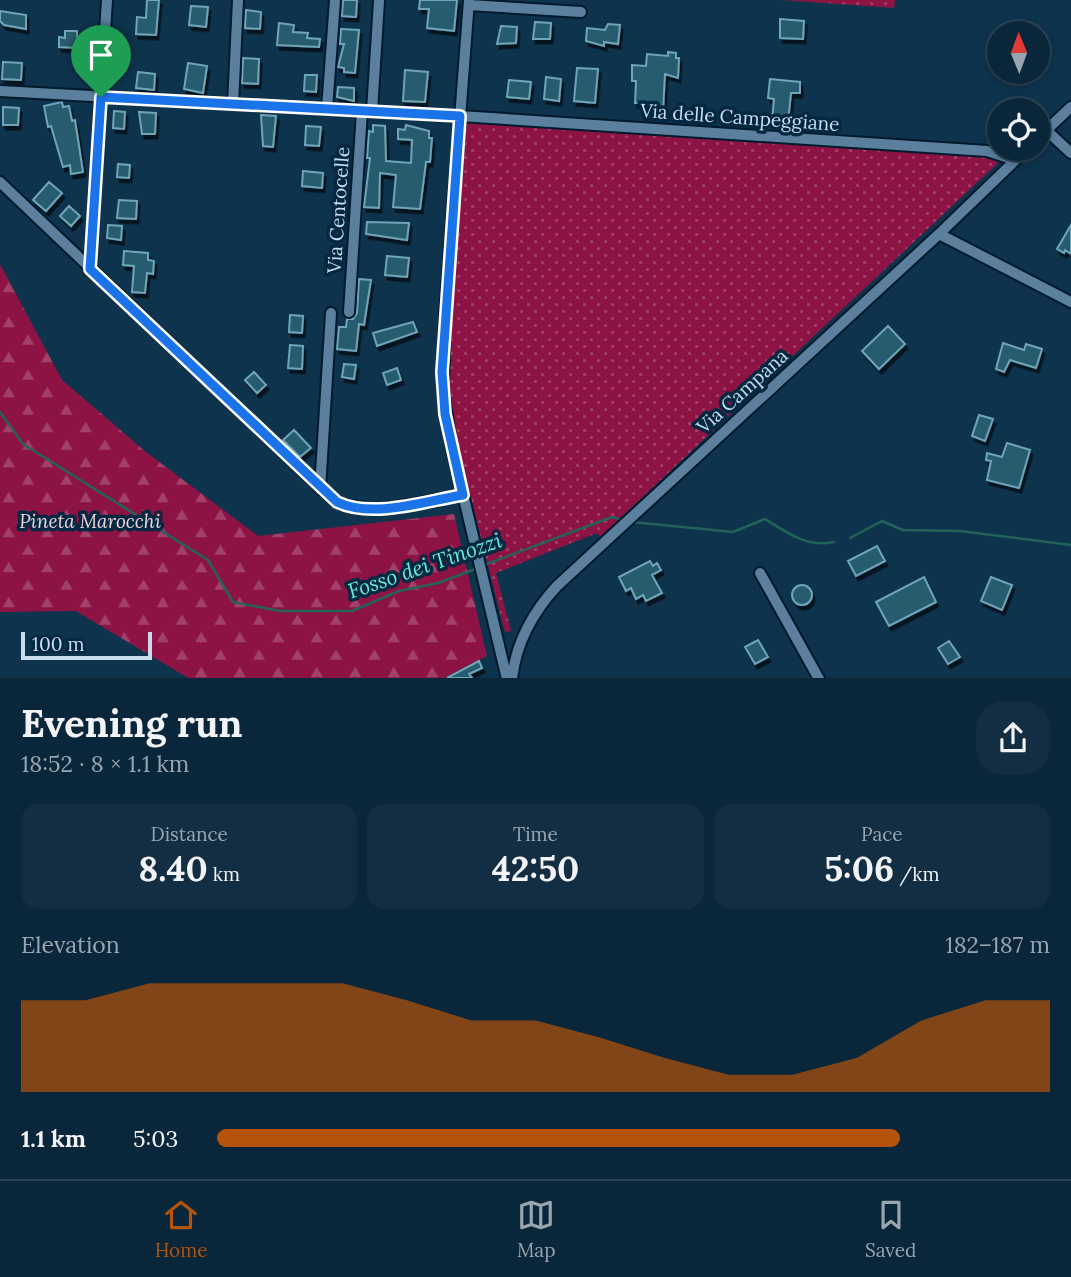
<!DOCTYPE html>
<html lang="en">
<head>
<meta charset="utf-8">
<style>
  :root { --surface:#0a263a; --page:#132e42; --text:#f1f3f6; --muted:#99a5af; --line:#2a4354; --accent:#b45309 }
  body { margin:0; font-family:Lora,serif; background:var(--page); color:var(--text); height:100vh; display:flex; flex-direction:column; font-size:26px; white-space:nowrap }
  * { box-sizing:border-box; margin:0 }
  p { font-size:23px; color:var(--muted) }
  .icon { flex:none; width:38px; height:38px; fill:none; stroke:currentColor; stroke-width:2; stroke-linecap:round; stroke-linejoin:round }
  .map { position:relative; height:678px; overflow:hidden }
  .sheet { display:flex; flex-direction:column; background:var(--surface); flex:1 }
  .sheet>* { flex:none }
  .needle { width:46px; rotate:359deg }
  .buttons { position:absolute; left:987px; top:21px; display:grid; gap:14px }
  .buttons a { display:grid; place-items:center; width:63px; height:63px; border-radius:50%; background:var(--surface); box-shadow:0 4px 10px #0003,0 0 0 2px var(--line); font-size:35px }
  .scale { position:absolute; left:21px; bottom:18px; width:131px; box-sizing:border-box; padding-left:7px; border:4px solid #c9dced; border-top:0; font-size:19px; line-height:24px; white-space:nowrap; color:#c9dced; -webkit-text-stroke:5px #032842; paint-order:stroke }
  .pin { position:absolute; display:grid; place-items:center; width:60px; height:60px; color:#fff; margin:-72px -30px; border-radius:50% 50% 50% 0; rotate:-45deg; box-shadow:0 0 7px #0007 }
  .pin .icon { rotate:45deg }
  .round { display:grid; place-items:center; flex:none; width:74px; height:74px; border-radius:28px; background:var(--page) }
  .headline { display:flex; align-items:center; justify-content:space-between; height:119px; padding:0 21px }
  h1 { font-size:38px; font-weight:700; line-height:52px }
  .metrics { display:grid; grid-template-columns:repeat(3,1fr); gap:10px; height:119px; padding:7px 21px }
  .metrics div { display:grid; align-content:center; border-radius:18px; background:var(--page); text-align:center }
  .metrics b { font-size:35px; font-weight:700 }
  .metrics small { font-size:19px; font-weight:400 }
  .metrics p { font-size:19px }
  .chart { height:196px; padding:14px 21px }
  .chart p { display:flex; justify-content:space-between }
  .chart svg { width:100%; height:126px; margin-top:7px; fill:var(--accent); opacity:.7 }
  ul { padding:0 21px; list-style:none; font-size:23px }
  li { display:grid; grid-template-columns:112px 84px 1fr; align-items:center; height:52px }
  li i { height:18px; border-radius:9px; background:var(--accent) }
  .menu { display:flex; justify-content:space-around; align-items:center; height:98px; border-top:2px solid var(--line); background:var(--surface); font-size:19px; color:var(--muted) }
  .menu a { display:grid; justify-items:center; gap:4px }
  .menu .active { color:var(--accent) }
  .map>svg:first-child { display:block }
</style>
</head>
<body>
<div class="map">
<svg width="1071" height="679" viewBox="0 0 1071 679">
  <defs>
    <pattern id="grass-dots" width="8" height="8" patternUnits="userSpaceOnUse" patternTransform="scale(1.75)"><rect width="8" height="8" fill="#8d1344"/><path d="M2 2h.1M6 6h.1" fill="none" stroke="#a14068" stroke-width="1.8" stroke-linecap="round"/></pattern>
    <pattern id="forest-firs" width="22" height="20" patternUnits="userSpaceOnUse" patternTransform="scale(1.75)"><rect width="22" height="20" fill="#8d1344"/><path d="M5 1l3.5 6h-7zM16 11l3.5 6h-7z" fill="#a14068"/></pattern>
    <filter id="shadow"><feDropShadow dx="2.5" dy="4.5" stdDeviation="0" flood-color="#0009"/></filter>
  </defs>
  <rect width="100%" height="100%" fill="#0e334d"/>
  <path fill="url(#grass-dots)" d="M783,0H895L894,8Z
    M467,120L987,152L999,162L600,537L597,533L496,573L511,631L505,632L448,409L444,339Z"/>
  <path fill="url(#forest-firs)" d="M0,264L62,380L146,452L258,536L454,514L487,656L444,678H188L76,611L0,612Z"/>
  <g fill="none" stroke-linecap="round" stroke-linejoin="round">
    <path stroke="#23635b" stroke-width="2.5" d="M0,412L23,444L208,560L233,602L280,611H352L399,591L438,583L478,568
      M632,522L733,532L765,519C787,533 808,548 834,542
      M850,538L882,521L903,530L960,531L1071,545
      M484,565L612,517L622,520"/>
  </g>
  <path fill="#265b6d" stroke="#6fa4b8" stroke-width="2" filter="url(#shadow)" d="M147,0H159L156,35L136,34L137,17L146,18Z
    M343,0H357L356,17L342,16Z
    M420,0H457L454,31L427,28L429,9H419Z
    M191,6L208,7L206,27L189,25Z
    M246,10L261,12L260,29L245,28Z
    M0,11L26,15V29L4,25L0,21Z
    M780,19L804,21L803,39L780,38Z
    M535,22L551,23L550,39H533Z
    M279,23L294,25L293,32L308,33L307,38L320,39L319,47L277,45Z
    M608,24L620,25L618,44L604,42V46L586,41L587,28L605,30Z
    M501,26L517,27L516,43L497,44Z
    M341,29L359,30L355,73L344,72V68L338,67L344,44H340Z
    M65,31H77V48L59,47V37L65,38Z
    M668,52L676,53V58H679L678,78L665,74L663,111L644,110V103H635L636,81H632V65L646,66L647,54L668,56Z
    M243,58L259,59L258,84L242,83Z
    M3,62L22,63L21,80L2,79Z
    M188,63L207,66L203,93L184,89Z
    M577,68L598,69L595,103L574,101Z
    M405,70L428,72L425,102L403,101Z
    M138,72L155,74L154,90L136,88Z
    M305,75H317L316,92L304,91Z
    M546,77L561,79L559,101L544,99Z
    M770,79L800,82V93H791L788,122L772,121L774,99L768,98Z
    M509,80L531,82L529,99L507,97Z
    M338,87L354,88V101L337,97Z
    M62,102L63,107L69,106L72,121L75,120L83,172L71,174L70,165L63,167L51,126L48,127L44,106Z
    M3,107L19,108L18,125H3Z
    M114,111L125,112L124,129L113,128Z
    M139,112L156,113L155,134H142Z
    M261,115L276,116L273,147L263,146Z
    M373,125L385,126L386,161L411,163L412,140L398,139V129L405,130L406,125L429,131V138H432L430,162H426L420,209L393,207L396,175L380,173L379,208L364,207L370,158H367L369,131L373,132Z
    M306,126L321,127L319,146L305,145Z
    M118,164L130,165L129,178L117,177Z
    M303,171L323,173L322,188L302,186Z
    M49,182L62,193L46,211L33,200Z
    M119,200L137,201L136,219L117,218Z
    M69,206L80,216L71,226L60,216Z
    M367,222L409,223L407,240L366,234Z
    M108,225L122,226L121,240L107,238Z
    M1071,225V254L1065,250L1064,253L1057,249Z
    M124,251L148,253V260L154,261L153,274L147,273L145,293L132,292L134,266L123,265Z
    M387,256L409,258L407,277L385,275Z
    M359,279L371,280L364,325L359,324L356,351L337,349L339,327H346L347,319H353L357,313Z
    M290,315L303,316L302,333L289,332Z
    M413,322L417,332L377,346L373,333Z
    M888,326L905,344L879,369L862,351Z
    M1003,343L1024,350L1026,344L1042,349L1036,368L1010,360L1004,372L996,369Z
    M290,345L303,346L302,369L288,368Z
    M344,364L356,365L354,379L342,377Z
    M397,368L401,380L387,385L383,373Z
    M254,372L266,385L257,393L245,380Z
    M979,415L993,419L985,441L972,436Z
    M294,430L311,448L300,457L283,440Z
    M1007,443L1030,450L1019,488L987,480L991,461L986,460L987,453L1002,457Z
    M877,546L885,561L856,576L848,561Z
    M650,561L653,566L657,563L661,570L652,575L662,593L646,601L643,595L636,599L631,588L626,591L619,577Z
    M924,577L936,602L889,626L876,602Z
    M991,577L1012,585L1002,610L981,601Z
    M792 595a10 10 0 1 1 20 0a10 10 0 1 1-20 0Z
    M758,640L768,657L755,664L745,647Z
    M949,641L960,657L948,664L938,648Z
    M479,661L482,668L469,674L472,678H447Z"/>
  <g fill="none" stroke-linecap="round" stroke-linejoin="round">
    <g stroke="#001a2d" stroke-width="14">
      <path id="minor" d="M469,0L445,315L443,389L451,444L507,679
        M469,5L581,12
        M0,91L460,116L987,151L1015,160
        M233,104L238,0
        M327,109L335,0
        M372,111L379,1
        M1046,130L1071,153
        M1038,138L1071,107
        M0,182L334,500C366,519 427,500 463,495
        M939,234L1071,302
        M90,269L107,0
        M349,312L362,111
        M320,489L331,313
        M760,573L819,679
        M512,679C516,642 532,613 557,586L939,234L1027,149"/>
    </g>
    <use href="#minor" stroke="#5b809e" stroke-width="10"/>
  </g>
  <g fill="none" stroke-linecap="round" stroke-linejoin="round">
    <g stroke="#fff" stroke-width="14">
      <path id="route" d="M101,97L460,116L442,372L445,414L463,495C425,501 373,519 337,502L90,269Z"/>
    </g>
    <use href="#route" stroke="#1a73e8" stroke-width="9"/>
  </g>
  <g text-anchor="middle" stroke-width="7" stroke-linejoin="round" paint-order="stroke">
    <g font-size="19" fill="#c9dced" stroke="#032842">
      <text transform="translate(740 117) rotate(4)" y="7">Via delle Campeggiane</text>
      <text transform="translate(338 210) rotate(-86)" y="7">Via Centocelle</text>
      <text transform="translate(742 391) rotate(-42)" y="7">Via Campana</text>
    </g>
    <g font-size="19" font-style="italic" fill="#f2d1d7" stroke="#032842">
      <text x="90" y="528">Pineta Marocchi</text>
    </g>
    <g font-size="21" font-style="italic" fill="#6aebda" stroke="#032842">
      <text transform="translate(425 566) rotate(-19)" y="7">Fosso dei Tinozzi</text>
    </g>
  </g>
</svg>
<div class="buttons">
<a><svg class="needle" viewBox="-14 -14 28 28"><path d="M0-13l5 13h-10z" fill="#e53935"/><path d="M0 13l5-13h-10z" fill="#99a5af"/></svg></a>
<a><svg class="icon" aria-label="locate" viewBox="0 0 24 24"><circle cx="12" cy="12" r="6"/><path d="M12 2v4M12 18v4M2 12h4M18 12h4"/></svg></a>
</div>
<div class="scale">100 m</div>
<div class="pin" style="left:101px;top:97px;background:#1e9e55"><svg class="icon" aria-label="arrive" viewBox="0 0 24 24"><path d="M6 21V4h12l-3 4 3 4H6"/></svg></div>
</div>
<section class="sheet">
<div class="headline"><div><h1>Evening run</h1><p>18:52 · 8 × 1.1 km</p></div><a class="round"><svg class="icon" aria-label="share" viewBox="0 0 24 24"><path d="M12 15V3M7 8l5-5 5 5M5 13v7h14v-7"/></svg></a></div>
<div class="metrics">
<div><p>Distance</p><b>8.40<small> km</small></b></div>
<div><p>Time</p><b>42:50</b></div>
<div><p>Pace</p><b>5:06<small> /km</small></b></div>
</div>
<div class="chart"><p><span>Elevation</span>182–187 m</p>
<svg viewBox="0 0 160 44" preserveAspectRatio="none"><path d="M0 44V12L10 12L20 6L30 6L40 6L50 6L60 12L70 19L80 19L90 25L100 32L110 38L120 38L130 32L140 19L150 12L160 12V44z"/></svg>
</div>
<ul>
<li><b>1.1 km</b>5:03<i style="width:82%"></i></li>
</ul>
</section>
<nav class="menu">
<a class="active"><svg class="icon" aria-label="home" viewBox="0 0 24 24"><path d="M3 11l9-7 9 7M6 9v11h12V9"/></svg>Home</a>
<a><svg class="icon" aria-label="map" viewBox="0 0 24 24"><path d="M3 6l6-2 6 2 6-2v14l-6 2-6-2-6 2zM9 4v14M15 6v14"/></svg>Map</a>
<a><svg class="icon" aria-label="saved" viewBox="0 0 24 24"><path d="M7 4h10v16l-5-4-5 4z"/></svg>Saved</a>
</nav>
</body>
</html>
